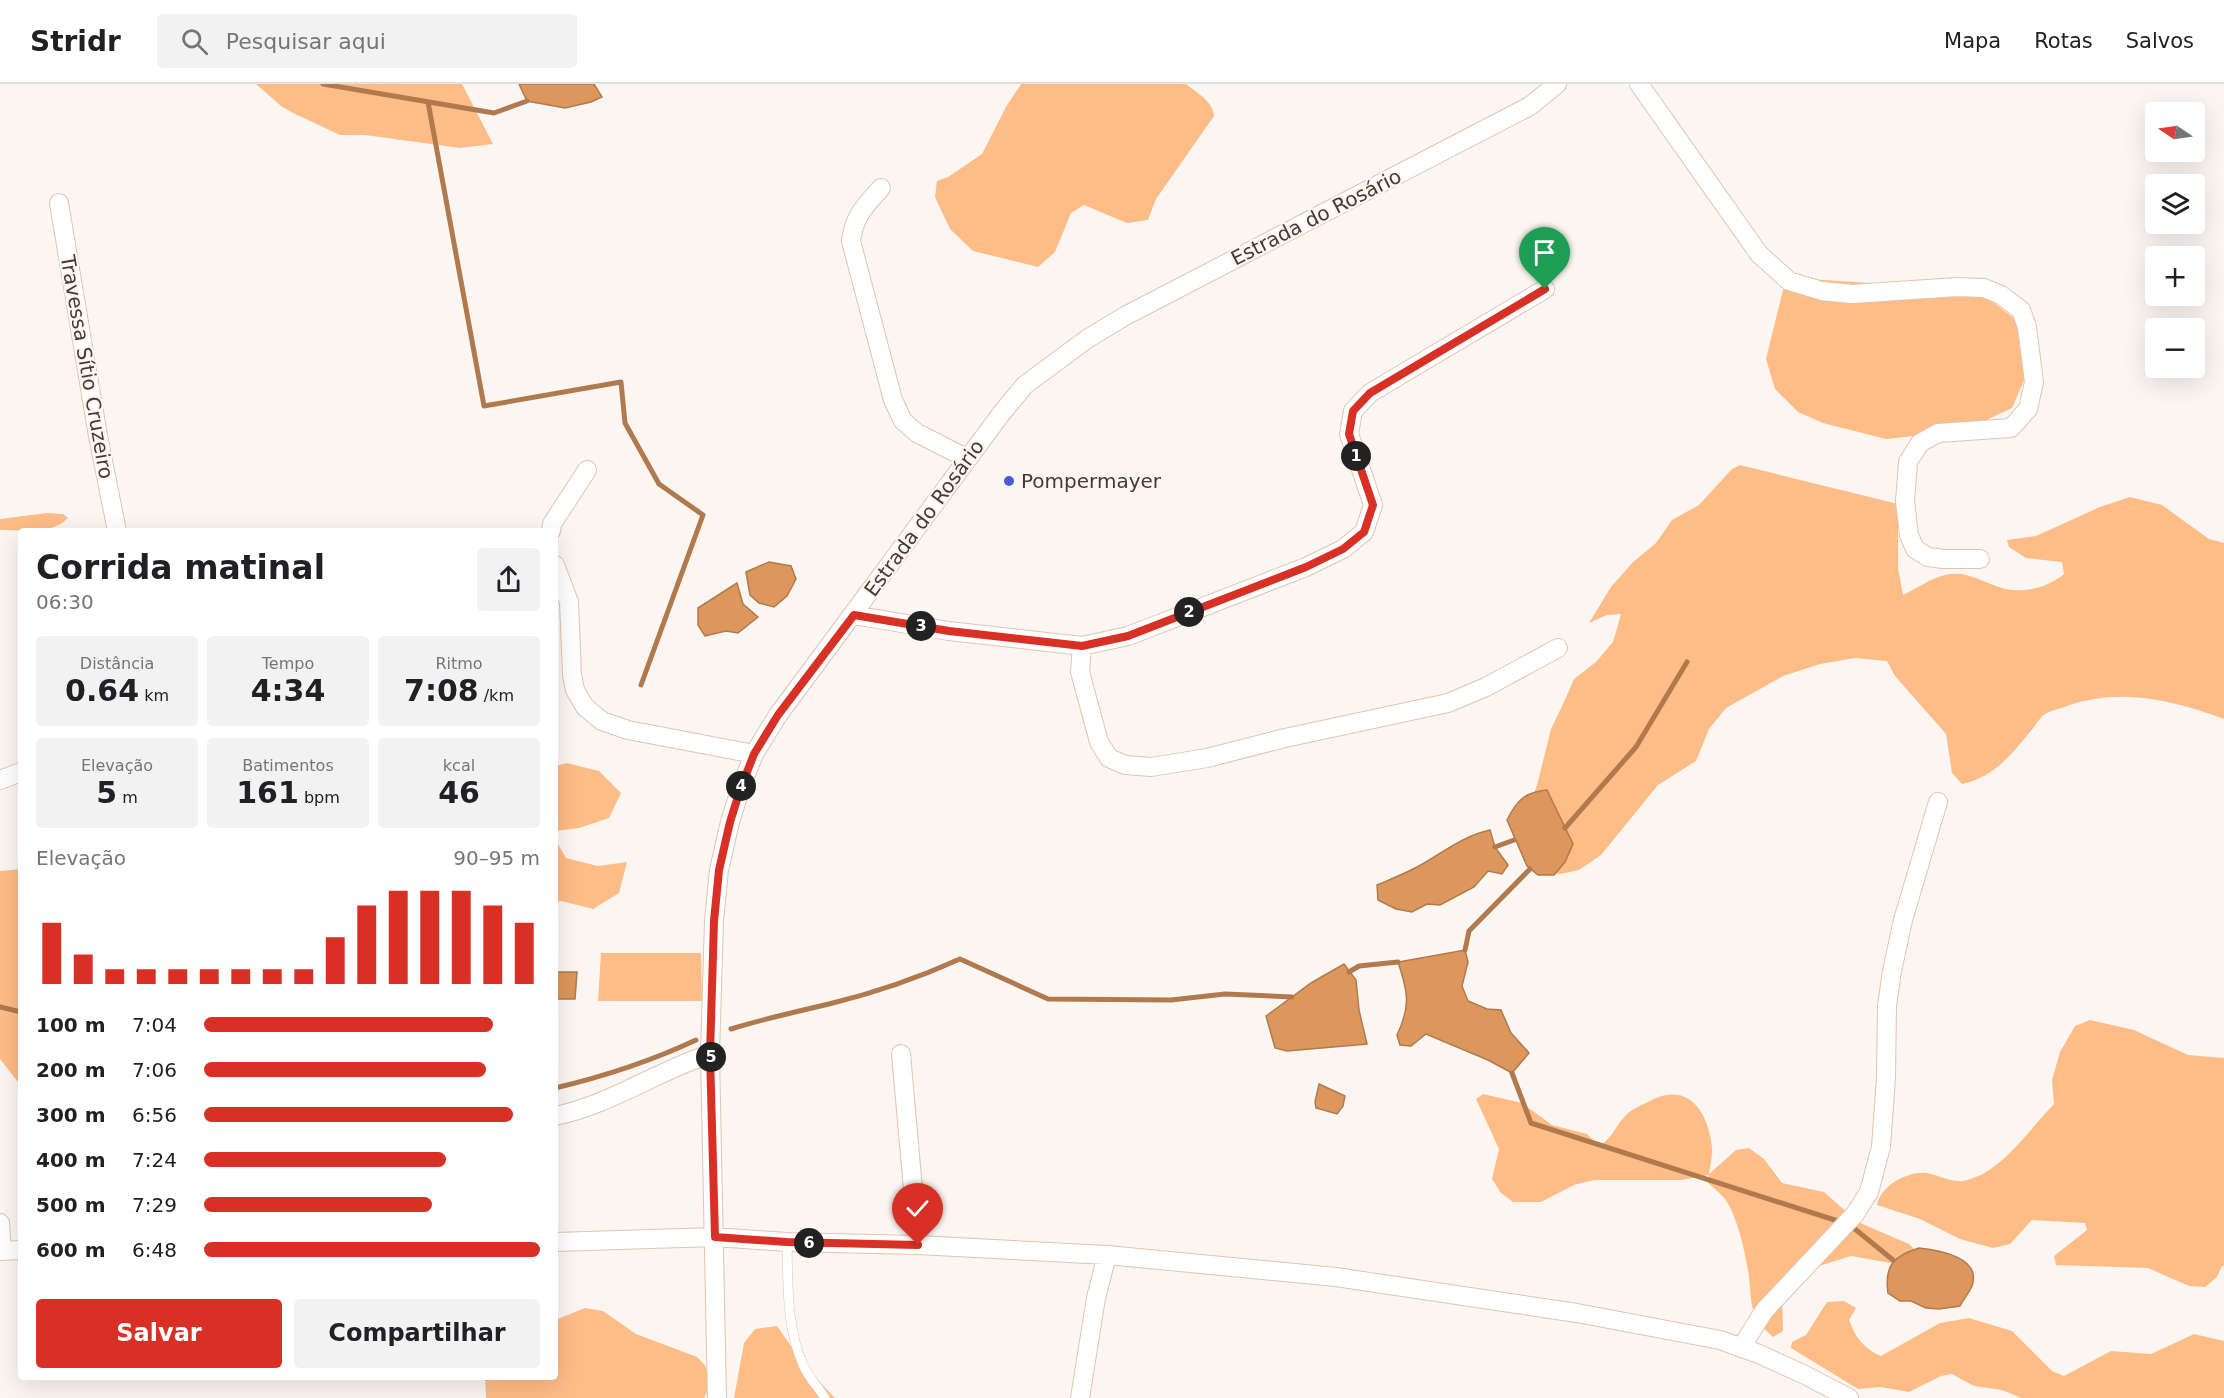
<!DOCTYPE html>
<html lang="pt">
<head>
<meta charset="utf-8">
<style>
  :root { --surface:#fff; --page:#f2f2f2; --text:#202124; --muted:#757577; --line:#e0e0e0; --accent:#d93025 }
  body { margin:0; font-family:"DejaVu Sans",sans-serif; background:var(--page); color:var(--text); height:100vh; display:flex; flex-direction:column; font-size:22px; white-space:nowrap }
  * { box-sizing:border-box; margin:0 }
  p { font-size:20px; color:var(--muted) }
  .icon { flex:none; width:33px; height:33px; fill:none; stroke:currentColor; stroke-width:2; stroke-linecap:round; stroke-linejoin:round }
  .map { position:relative; flex:1; overflow:hidden }
  .side { position:absolute; left:18px; top:444px; width:540px; height:852px; display:flex; flex-direction:column; background:var(--surface); border-radius:6px; box-shadow:0 6px 24px #0002 }
  .side>* { flex:none }
  .needle { width:39px; rotate:283deg }
  .tools { position:absolute; left:2145px; top:18px; display:grid; gap:12px }
  .tools a { display:grid; place-items:center; width:60px; height:60px; border-radius:6px; background:var(--surface); box-shadow:0 6px 24px #0002; font-size:30px }
  .pin { position:absolute; display:grid; place-items:center; width:51px; height:51px; color:#fff; margin:-62px -26px; border-radius:50% 50% 50% 0; rotate:-45deg; box-shadow:0 0 6px #0007 }
  .pin .icon { rotate:45deg }
  .km { position:absolute; width:30px; height:30px; margin:-15px; border-radius:50%; background:#222; color:#fff; font-size:16px; line-height:30px; text-align:center }
  .round { display:grid; place-items:center; flex:none; width:63px; height:63px; border-radius:6px; background:var(--page) }
  .summary { display:flex; align-items:center; justify-content:space-between; height:102px; padding:0 18px }
  h1 { font-size:33px; font-weight:700; line-height:45px }
  .figures { display:grid; grid-template-columns:repeat(3,1fr); gap:9px; height:102px; padding:6px 18px }
  .figures div { display:grid; align-content:center; border-radius:6px; background:var(--page); text-align:center }
  .figures b { font-size:30px; font-weight:700 }
  .figures small { font-size:16px; font-weight:400 }
  .figures p { font-size:16px }
  .chart { height:168px; padding:12px 18px }
  .chart p { display:flex; justify-content:space-between }
  .chart svg { width:100%; height:108px; margin-top:6px; stroke:var(--accent); stroke-width:6 }
  .primary-button { display:flex; gap:12px; margin-top:auto; padding:12px 18px }
  .primary-button a { flex:1; height:69px; border-radius:6px; background:var(--accent); color:#fff; font-size:24px; font-weight:700; line-height:69px; text-align:center }
  .primary-button a+a { background:var(--page); color:var(--text) }
  ul { padding:0 18px; list-style:none; font-size:20px }
  li { display:grid; grid-template-columns:96px 72px 1fr; align-items:center; height:45px }
  li i { height:15px; border-radius:8px; background:var(--accent) }
  header { display:flex; align-items:center; gap:36px; box-sizing:border-box; height:84px; padding:0 30px; background:var(--surface); border-bottom:2px solid var(--line) }
  header strong { font-size:28px }
  nav { display:flex; gap:33px; margin-inline-start:auto; font-size:21px }
  .search { width:420px; height:54px; background:var(--page); display:flex; align-items:center; gap:15px; box-sizing:border-box; padding:0 21px; border-radius:6px; color:var(--muted); font-size:22px }
  .map>svg:first-child { display:block }
</style>
</head>
<body>
<header>
<strong>Stridr</strong>
<div class="search"><svg class="icon" aria-label="search" viewBox="0 0 24 24"><circle cx="10" cy="10" r="6"/><path d="M15 15l6 6"/></svg>Pesquisar aqui</div>
<nav><a>Mapa</a><a>Rotas</a><a>Salvos</a></nav>
</header>
<div class="map">
<svg width="2224" height="1314" viewBox="0 0 2224 1314">
  <rect width="100%" height="100%" fill="#fcf6f2"/>
  <path fill="#febc87" d="M256,0H462L493,60L460,64L365,51H340L293,29L281,22Z
    M1021,0H1186C1197,9 1213,17 1214,32L1156,115L1148,136L1127,139L1084,121L1071,129L1055,168L1038,183L973,167L950,145L935,113L937,97L948,93L982,70L1006,23Z
    M1793,194L1962,205L1993,218L2016,236L2025,294L2012,324L1980,339L1950,348L1886,355L1823,339L1798,328L1775,305L1766,275L1783,206Z
    M1740,381L1898,420V484L1903,511C1916,505 1931,494 1945,491C1966,486 1980,497 1999,503C2021,511 2047,504 2064,490L2062,478L2026,474L2009,463L2007,456L2036,452L2100,423L2130,413L2162,421L2209,455L2224,459V635C2173,616 2120,603 2067,622C2060,625 2051,626 2045,630C2039,634 2035,643 2030,648C2011,671 1994,693 1962,700L1952,689L1946,650L1895,592L1887,577L1855,574L1820,580L1783,592L1726,624L1709,645L1696,677L1658,701L1601,771L1579,786L1560,790L1543,787L1527,728L1537,701L1551,645L1564,618L1574,595L1596,578L1613,558L1621,530L1607,531L1589,539L1611,503L1632,479L1656,459L1672,436L1699,421L1732,385Z
    M47,429L63,430L68,434C53,451 21,446 0,446V435Z
    M567,679L599,687L621,709L609,734L579,744L555,747V682Z
    M555,755L566,774L598,782L627,778L619,809L593,825L561,817L555,819Z
    M21,785V1002L0,975V787Z
    M601,869H701L702,917H598Z
    M2090,936L2134,946L2188,971L2224,974V1182H2222L2217,1193L2205,1203L2189,1202L2148,1184L2056,1181L2054,1172L2087,1146L2085,1139L2032,1136L2010,1160L1993,1164L1960,1155L1920,1135L1877,1121C1881,1101 1908,1087 1927,1089C1938,1091 1948,1097 1959,1097C1965,1098 1975,1093 1981,1091C2010,1075 2031,1044 2054,1020L2052,996L2060,968L2075,942Z
    M1483,1010L1522,1019L1552,1041L1587,1050L1599,1062C1612,1055 1616,1041 1626,1031C1632,1025 1642,1021 1650,1017C1688,997 1708,1027 1712,1063C1713,1072 1710,1081 1709,1090L1736,1066L1749,1064L1764,1075L1782,1099L1824,1108L1858,1138L1909,1160L1916,1167L1891,1179L1851,1172L1797,1189L1782,1208L1783,1247L1773,1253C1744,1227 1754,1215 1747,1181C1744,1163 1736,1130 1725,1115C1720,1109 1714,1104 1708,1099L1709,1091L1681,1096H1594L1574,1101L1541,1118H1513L1501,1109L1492,1095L1499,1065L1476,1015Z
    M1844,1217L1856,1224L1849,1236C1855,1253 1864,1265 1881,1272L1940,1239L1969,1234L2012,1247L2052,1287L2064,1292L2111,1267L2151,1270L2194,1250L2224,1257V1314H2021L2002,1306L1974,1302L1952,1290L1941,1292L1909,1308L1881,1303L1858,1305L1791,1264L1792,1258L1806,1251L1827,1218Z
    M585,1224L603,1227L636,1250L697,1273L705,1281L711,1300L704,1314H486L485,1293H555V1236Z
    M777,1242L807,1285L835,1314H734L744,1259L755,1245Z"/>
  <path fill="#dd965b" stroke="#b07a4e" stroke-width="1.5" d="M519,0H594L602,13L591,18L565,24L527,17Z
    M769,478L791,482L796,495L787,512L774,523L759,519L750,511L746,488Z
    M737,499L743,520L758,533L738,549L726,547L705,552L698,541V524Z
    M1547,706L1573,760L1565,778L1554,791H1538L1527,782L1507,736C1517,716 1525,708 1547,706Z
    M1490,746L1495,763L1508,781L1502,790L1488,787L1474,803L1440,821L1427,820L1412,828L1396,825L1378,816L1377,801C1391,795 1404,790 1417,783C1441,770 1462,752 1490,746Z
    M1465,866L1468,878L1462,902L1468,917L1487,925L1501,926L1511,949L1529,969L1512,989L1488,976L1426,950L1411,962L1400,961L1397,951C1411,922 1408,908 1398,878Z
    M1344,880L1356,896L1359,926L1367,960L1287,967L1275,964L1266,932L1311,899Z
    M555,888H577L575,915H555Z
    M1319,1000L1345,1012L1343,1022L1337,1030L1316,1024L1315,1018Z
    M1919,1164C1938,1166 1982,1173 1972,1202C1969,1209 1963,1216 1960,1222L1939,1225L1926,1224L1911,1217H1900L1888,1209C1884,1181 1894,1172 1919,1164Z"/>
  <g fill="none" stroke-linecap="round" stroke-linejoin="round">
    <path stroke="#b07a4e" stroke-width="5" d="M323,0L494,29L527,17
      M428,18L484,322L621,298L625,339L659,400L703,431L641,601
      M1565,744L1636,663L1687,578
      M1495,763L1514,756
      M1465,866L1469,847L1530,785
      M1349,888L1359,882L1398,878
      M0,923L21,928
      M731,945C763,935 796,928 829,920C874,909 918,894 960,875L1048,915L1171,916L1225,910L1292,913
      M1512,989L1531,1039L1841,1138
      M555,1004C606,992 649,978 696,956
      M1850,1141L1893,1176"/>
    <g stroke="#e2c4ae" stroke-width="10">
      <path id="lane" d="M787,1158C788,1199 786,1244 804,1283C809,1294 819,1304 825,1314"/>
    </g>
    <g stroke="#e2c4ae" stroke-width="20">
      <path id="street" d="M1639,0L1759,170L1789,197L1822,207L1852,210L1957,203L1984,204L2001,211L2021,226L2027,243L2034,298L2028,325L2011,344L1938,349L1920,359L1908,378L1905,417L1909,451L1915,465L1928,473L1943,475H1980
        M881,104C865,122 854,132 851,157L893,316L903,337L917,349L966,374
        M59,119L98,352L117,447
        M551,447L552,440L587,386
        M555,481L569,518L572,591L575,606L585,623L602,637L628,646L754,670
        M854,531L949,547L1082,562L1128,552L1306,483L1343,465L1364,448L1373,421L1349,350L1353,327L1370,309L1545,205
        M1082,562L1080,588L1099,658L1109,674L1125,681L1151,683L1207,674L1285,654L1448,619L1486,603L1558,564
        M0,696L21,688
        M901,970L918,1161
        M555,1032C610,1021 657,987 710,970
        M0,1139L2,1167
        M555,1158L715,1153L787,1158L918,1161L1107,1171L1336,1193L1577,1229L1720,1256L1759,1270L1805,1291L1849,1314
        M0,1167L21,1166
        M1741,1264L1764,1227L1855,1130L1869,1108L1881,1063L1886,993L1887,922L1892,887L1903,836L1938,718
        M717,1314L710,970L714,837L719,786L730,738L740,706L754,670L778,631L1001,330L1025,301L1087,255L1125,232L1530,22L1557,0
        M1080,1314L1096,1214L1107,1171"/>
    </g>
    <use href="#lane" stroke="#fff" stroke-width="9"/>
    <use href="#street" stroke="#fff" stroke-width="18"/>
  </g>
  <g fill="none" stroke-linecap="round" stroke-linejoin="round">
    <g stroke="#fff" stroke-width="12">
      <path id="route" d="M918,1161L787,1158L715,1153L710,970L714,837L719,786L730,738L740,706L754,670L778,631L854,531L949,547L1082,562L1128,552L1306,483L1343,465L1364,448L1373,421L1349,350L1353,327L1370,309L1545,205"/>
    </g>
    <use href="#route" stroke="#d93025" stroke-width="8"/>
  </g>
  <circle fill="#455fd2" stroke="#fcf6f2" stroke-width="2" cx="1009" cy="397" r="6"/>
  <g text-anchor="middle" stroke-width="4.5" stroke-linejoin="round" paint-order="stroke">
    <g font-size="20" fill="#463a31" stroke="#fcf6f2">
      <text transform="translate(1316 133) rotate(-27)" y="7">Estrada do Rosário</text>
      <text transform="translate(87 283) rotate(80)" y="7">Travessa Sítio Cruzeiro</text>
      <text transform="translate(924 434) rotate(-54)" y="7">Estrada do Rosário</text>
    </g>
    <g font-size="20" fill="#463a31" stroke="#fcf6f2" text-anchor="start">
      <text x="1021" y="404">Pompermayer</text>
    </g>
  </g>
</svg>
<div class="tools">
<a><svg class="needle" viewBox="-14 -14 28 28"><path d="M0-13l5 13h-10z" fill="#e53935"/><path d="M0 13l5-13h-10z" fill="#757577"/></svg></a>
<a><svg class="icon" aria-label="layers" viewBox="0 0 24 24"><path d="M12 4l9 5-9 5-9-5zM3 14l9 5 9-5"/></svg></a>
<a>+</a>
<a>−</a>
</div>
<div class="pin" style="left:1545px;top:205px;background:#1e9e55"><svg class="icon" aria-label="arrive" viewBox="0 0 24 24"><path d="M6 21V4h12l-3 4 3 4H6"/></svg></div>
<div class="pin" style="left:918px;top:1161px;background:#d93025"><svg class="icon" aria-label="check" viewBox="0 0 24 24"><path d="M5 12l5 5 9-10"/></svg></div>
<b class="km" style="left:1356px;top:372px">1</b>
<b class="km" style="left:1189px;top:528px">2</b>
<b class="km" style="left:921px;top:542px">3</b>
<b class="km" style="left:741px;top:702px">4</b>
<b class="km" style="left:711px;top:973px">5</b>
<b class="km" style="left:809px;top:1159px">6</b>
<section class="side">
<div class="summary"><div><h1>Corrida matinal</h1><p>06:30</p></div><a class="round"><svg class="icon" aria-label="share" viewBox="0 0 24 24"><path d="M12 15V3M7 8l5-5 5 5M5 13v7h14v-7"/></svg></a></div>
<div class="figures">
<div><p>Distância</p><b>0.64<small> km</small></b></div>
<div><p>Tempo</p><b>4:34</b></div>
<div><p>Ritmo</p><b>7:08<small> /km</small></b></div>
</div>
<div class="figures">
<div><p>Elevação</p><b>5<small> m</small></b></div>
<div><p>Batimentos</p><b>161<small> bpm</small></b></div>
<div><p>kcal</p><b>46</b></div>
</div>
<div class="chart"><p><span>Elevação</span>90–95 m</p>
<svg viewBox="0 0 160 44" preserveAspectRatio="none"><path d="M5 44V19M15 44V32M25 44V38M35 44V38M45 44V38M55 44V38M65 44V38M75 44V38M85 44V38M95 44V25M105 44V12M115 44V6M125 44V6M135 44V6M145 44V12M155 44V19"/></svg>
</div>
<ul>
<li><b>100 m</b>7:04<i style="width:86%"></i></li>
<li><b>200 m</b>7:06<i style="width:84%"></i></li>
<li><b>300 m</b>6:56<i style="width:92%"></i></li>
<li><b>400 m</b>7:24<i style="width:72%"></i></li>
<li><b>500 m</b>7:29<i style="width:68%"></i></li>
<li><b>600 m</b>6:48<i style="width:100%"></i></li>
</ul>
<div class="primary-button"><a>Salvar</a><a>Compartilhar</a></div>
</section>
</div>
</body>
</html>
